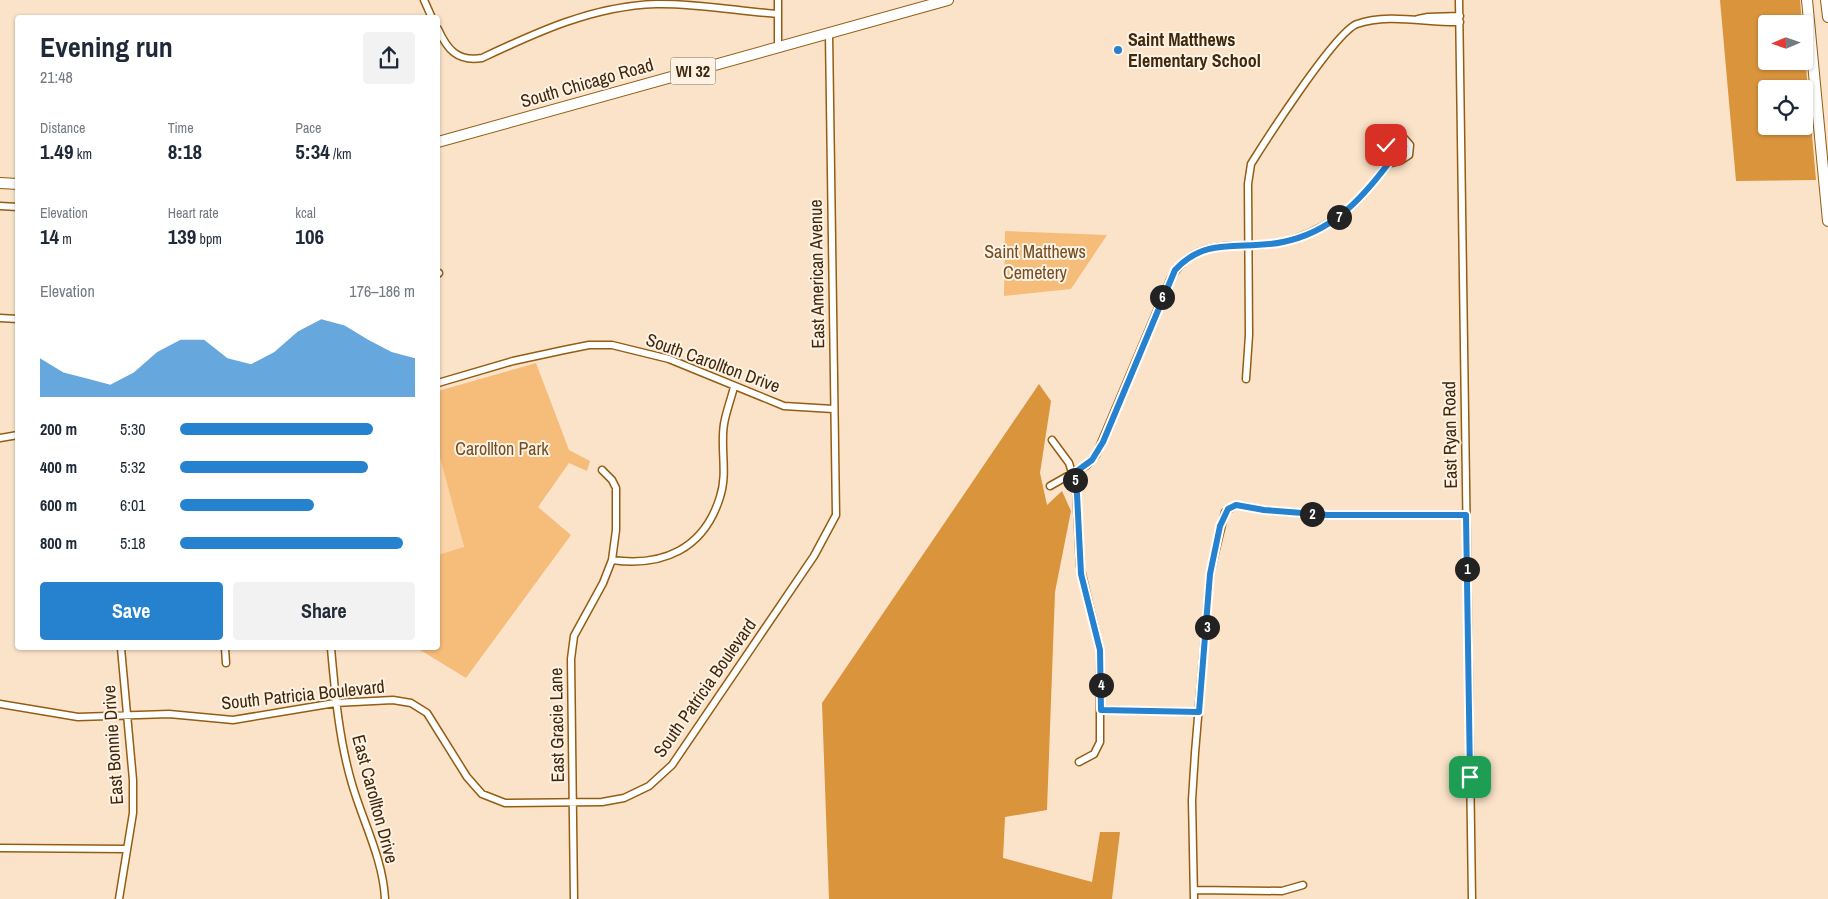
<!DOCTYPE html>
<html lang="en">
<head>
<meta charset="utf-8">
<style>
  :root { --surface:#fff; --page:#f2f2f3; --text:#1f2937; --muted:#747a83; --accent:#2682cf }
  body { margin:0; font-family:"Archivo Narrow",sans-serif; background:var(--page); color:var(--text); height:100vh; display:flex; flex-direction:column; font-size:19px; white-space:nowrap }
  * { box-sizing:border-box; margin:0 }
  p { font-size:16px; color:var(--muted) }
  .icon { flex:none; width:28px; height:28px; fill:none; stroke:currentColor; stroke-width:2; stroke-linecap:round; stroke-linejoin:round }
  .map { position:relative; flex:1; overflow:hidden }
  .side { position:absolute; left:15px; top:15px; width:425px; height:635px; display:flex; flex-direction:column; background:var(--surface); border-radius:5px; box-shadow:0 1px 4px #0004 }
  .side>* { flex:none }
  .needle { width:32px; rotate:268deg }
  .fabs { position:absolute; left:1758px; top:15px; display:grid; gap:10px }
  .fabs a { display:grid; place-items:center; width:55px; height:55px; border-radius:5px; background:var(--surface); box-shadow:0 1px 4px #0004; font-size:25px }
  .pin { position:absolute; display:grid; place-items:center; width:42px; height:42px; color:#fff; margin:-21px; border-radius:10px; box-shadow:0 2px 8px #0006 }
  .km { position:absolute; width:25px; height:25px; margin:-12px; border-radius:50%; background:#222; color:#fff; font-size:14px; line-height:25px; text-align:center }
  .round { display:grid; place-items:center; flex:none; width:52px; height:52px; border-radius:5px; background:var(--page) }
  .summary { display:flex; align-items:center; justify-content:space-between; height:85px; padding:0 25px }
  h1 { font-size:28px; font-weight:700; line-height:38px }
  .metrics { display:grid; grid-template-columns:repeat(3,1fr); gap:8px; height:85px; padding:5px 25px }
  .metrics div { display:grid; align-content:center }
  .metrics b { font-size:21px; font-weight:700 }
  .metrics small { font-size:14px; font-weight:400 }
  .metrics p { font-size:14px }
  .chart { height:140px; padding:10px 25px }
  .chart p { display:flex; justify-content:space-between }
  .chart svg { width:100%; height:90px; margin-top:5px; fill:var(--accent); opacity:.7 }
  .primary-button { display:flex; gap:10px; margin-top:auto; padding:10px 25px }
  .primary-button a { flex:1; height:58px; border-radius:5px; background:var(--accent); color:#fff; font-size:20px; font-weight:700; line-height:58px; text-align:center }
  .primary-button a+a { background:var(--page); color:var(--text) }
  ul { padding:0 25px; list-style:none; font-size:16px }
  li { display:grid; grid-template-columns:80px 60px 1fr; align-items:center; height:38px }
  li i { height:12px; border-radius:6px; background:var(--accent) }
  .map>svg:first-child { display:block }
</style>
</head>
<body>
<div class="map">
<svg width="1828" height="899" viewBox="0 0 1828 899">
  <rect width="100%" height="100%" fill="#fbe3c9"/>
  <path fill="#fbd4a9" d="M438,450L464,548L438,555Z"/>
  <path fill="#f6bc7a" d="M1005,231L1107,235L1071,289L1004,296Z
    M536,363L569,450L590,461L587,471L569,463L538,507L571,535L466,678L417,648H438V555L464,547L438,450V391Z"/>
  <path fill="#da943c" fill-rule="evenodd" d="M1720,0H1800L1802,24H1766V61H1804V44L1816,180L1736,181ZM1766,89H1804V126H1766Z
    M1039,384L1051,401L1040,473L1047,505L1062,491L1071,511L1055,592L1047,810L1005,817L1003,858L1092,882L1100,832H1120L1112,899H829L822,703Z"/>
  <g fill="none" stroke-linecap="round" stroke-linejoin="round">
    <g stroke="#935d12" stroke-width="9">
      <path id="street" d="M424,0L432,18
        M778,0V47
        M1459,0L1472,899
        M1418,19L1428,17L1460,16
        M438,29C447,49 457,62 482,58C537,32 593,6 656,4C694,3 739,11 778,14
        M0,206L18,207
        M438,274L439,273
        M0,318L18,319
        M1246,379L1249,335L1248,184L1251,164C1266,140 1336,31 1357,24C1388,13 1427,23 1460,22
        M438,383L513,361L564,350L589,345H612L669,359L784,406L833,409
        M0,438L18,435
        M1052,440L1069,463L1076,486L1080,566L1100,650V742L1094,754L1079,762
        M1050,486L1087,465L1096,455L1170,280C1198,228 1248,255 1294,239C1338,224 1361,200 1388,164L1400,161L1409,155L1410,145L1403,137L1392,138C1384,147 1385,153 1388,164
        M612,560C663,567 704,549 720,497C728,473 720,448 724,424C726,412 731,399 734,387
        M225,648L226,663
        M331,648C335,693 339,740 352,784C363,822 383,859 385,899
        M0,704L78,717L169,714L233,720L335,703L393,700L411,703L427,713L467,777L482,794L505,803L602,802L624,798L649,786L672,765L814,556L836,515L829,34
        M1101,710L1199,712
        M0,848L127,849
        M1194,890L1282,891L1303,885
        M119,899L133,813V780L121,648
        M574,899L571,659L574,636L603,583L612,560L616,530V488L612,480L602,470
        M1194,899L1192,800L1195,753L1210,574L1225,512L1236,505L1264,510L1328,515H1466"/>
    </g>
    <g stroke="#935d12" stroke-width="12">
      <path id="primary" d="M1807,0L1828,221
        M1826,0L1828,17
        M438,142L948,0
        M0,183L18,184"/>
    </g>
    <use href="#street" stroke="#fff" stroke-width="6"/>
    <use href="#primary" stroke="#fff" stroke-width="10"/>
  </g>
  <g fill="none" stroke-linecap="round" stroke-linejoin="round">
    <g stroke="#fff" stroke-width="10">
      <path id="route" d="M1386,145L1385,154L1388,164C1360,201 1331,232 1283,242C1242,251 1207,235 1175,270L1103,442L1092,460L1073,474L1077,494L1081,574L1100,650L1101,710L1199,712L1210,574L1220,526L1228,509L1236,505L1264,510L1328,515H1466L1470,777"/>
    </g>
    <use href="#route" stroke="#2682cf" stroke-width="6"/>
  </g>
  <circle fill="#2682cf" stroke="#fef2e5" stroke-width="2" cx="1118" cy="50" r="5"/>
  <g text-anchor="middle" stroke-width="4" stroke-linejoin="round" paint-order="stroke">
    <rect fill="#fef2e5" stroke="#78654c" stroke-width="1" x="670.5" y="57.5" width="45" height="27" rx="4"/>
    <g font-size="16" font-weight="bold" fill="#3f280b">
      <text x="693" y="77">WI 32</text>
    </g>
    <g font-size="18" font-weight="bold" fill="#3f280b" stroke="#fef2e5" text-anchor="start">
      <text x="1128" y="46">Saint Matthews<tspan x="1128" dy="21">Elementary School</tspan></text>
    </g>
    <g font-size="18" fill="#3f280b" stroke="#fef2e5">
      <text transform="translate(587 83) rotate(-16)" y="6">South Chicago Road</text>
      <text transform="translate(817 274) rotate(-91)" y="6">East American Avenue</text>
      <text transform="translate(713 363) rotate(20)" y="6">South Carollton Drive</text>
      <text transform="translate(1450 435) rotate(-91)" y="6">East Ryan Road</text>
      <text transform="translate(705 688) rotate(-55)" y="6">South Patricia Boulevard</text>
      <text transform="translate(303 695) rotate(-6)" y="6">South Patricia Boulevard</text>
      <text transform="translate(557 725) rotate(-91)" y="6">East Gracie Lane</text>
      <text transform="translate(113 745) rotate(-94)" y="6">East Bonnie Drive</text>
      <text transform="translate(375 799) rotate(75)" y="6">East Carollton Drive</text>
    </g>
    <g font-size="18" fill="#734e21" stroke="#fef2e5">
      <text x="1035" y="258">Saint Matthews<tspan x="1035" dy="21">Cemetery</tspan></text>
      <text x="502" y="455">Carollton Park</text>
    </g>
  </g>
</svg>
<div class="fabs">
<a><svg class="needle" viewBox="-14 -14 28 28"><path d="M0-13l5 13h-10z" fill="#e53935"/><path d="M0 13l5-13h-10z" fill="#747a83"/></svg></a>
<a><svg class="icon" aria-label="locate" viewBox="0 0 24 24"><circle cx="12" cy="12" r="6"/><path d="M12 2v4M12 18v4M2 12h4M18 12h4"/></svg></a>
</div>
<div class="pin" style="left:1470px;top:777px;background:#1e9e55"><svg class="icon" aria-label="arrive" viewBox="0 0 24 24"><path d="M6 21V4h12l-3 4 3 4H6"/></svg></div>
<div class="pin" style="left:1386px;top:145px;background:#d93025"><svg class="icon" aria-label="check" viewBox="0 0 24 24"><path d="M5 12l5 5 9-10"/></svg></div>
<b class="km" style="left:1467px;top:569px">1</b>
<b class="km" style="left:1312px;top:514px">2</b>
<b class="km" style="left:1207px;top:627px">3</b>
<b class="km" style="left:1101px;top:685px">4</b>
<b class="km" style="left:1075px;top:480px">5</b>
<b class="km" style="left:1162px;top:297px">6</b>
<b class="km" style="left:1339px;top:217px">7</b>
<section class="side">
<div class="summary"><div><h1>Evening run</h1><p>21:48</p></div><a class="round"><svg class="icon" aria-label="share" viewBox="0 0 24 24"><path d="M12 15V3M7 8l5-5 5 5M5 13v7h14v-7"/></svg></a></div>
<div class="metrics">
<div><p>Distance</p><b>1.49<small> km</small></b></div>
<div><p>Time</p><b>8:18</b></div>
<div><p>Pace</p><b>5:34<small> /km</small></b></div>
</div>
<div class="metrics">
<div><p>Elevation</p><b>14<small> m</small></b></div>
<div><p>Heart rate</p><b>139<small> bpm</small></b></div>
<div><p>kcal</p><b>106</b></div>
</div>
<div class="chart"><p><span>Elevation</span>176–186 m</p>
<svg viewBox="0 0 160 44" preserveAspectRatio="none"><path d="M0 44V25L10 32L20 35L30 38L40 32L50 22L60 16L70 16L80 25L90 28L100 22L110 12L120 6L130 9L140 16L150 22L160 25V44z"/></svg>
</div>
<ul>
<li><b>200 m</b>5:30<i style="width:82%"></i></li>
<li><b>400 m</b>5:32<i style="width:80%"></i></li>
<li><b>600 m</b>6:01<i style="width:57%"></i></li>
<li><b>800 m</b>5:18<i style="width:95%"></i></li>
</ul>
<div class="primary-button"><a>Save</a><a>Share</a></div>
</section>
</div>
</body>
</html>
